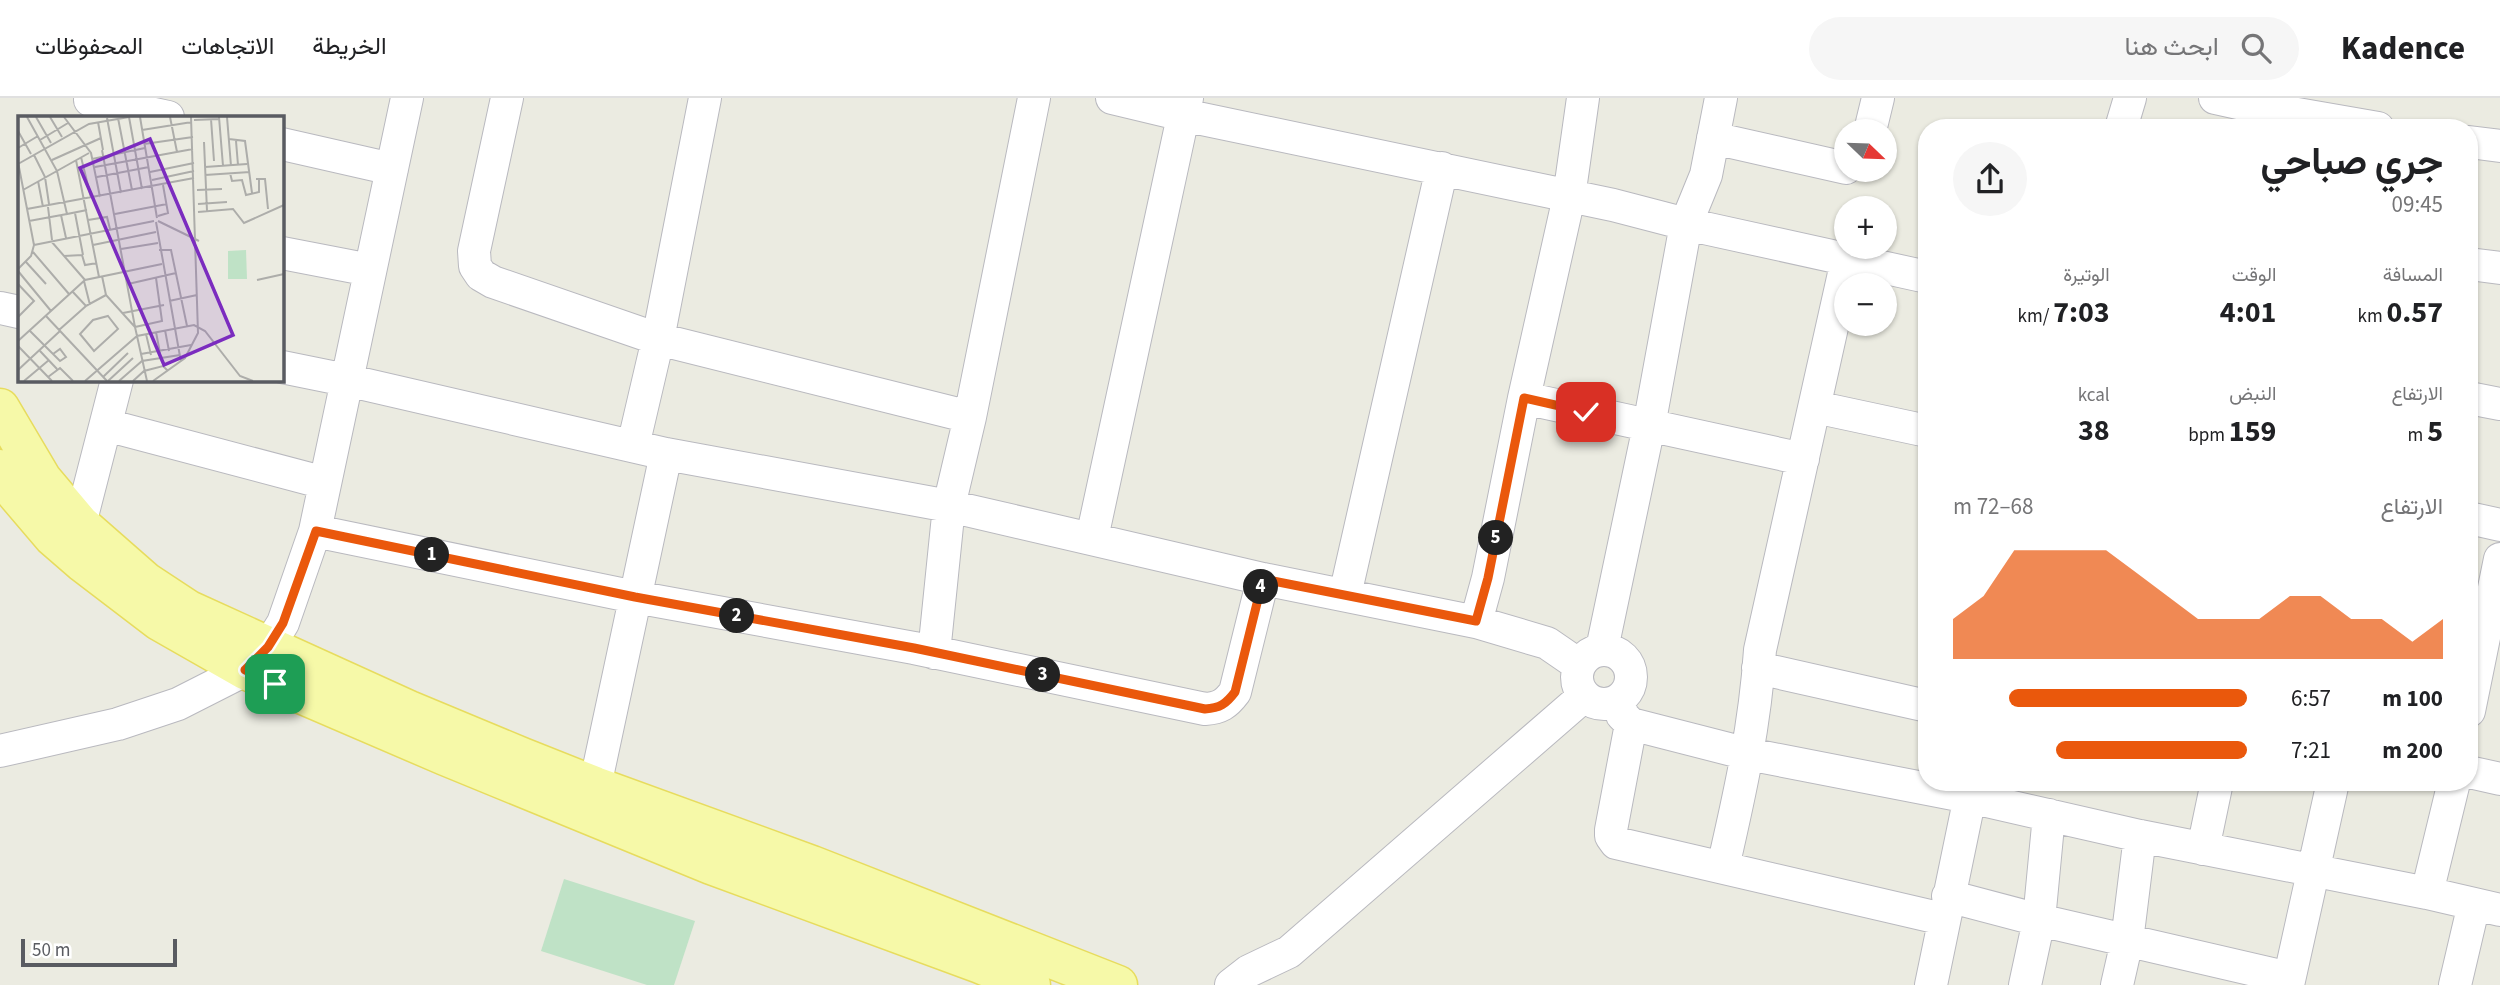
<!DOCTYPE html>
<html lang="ar">
<head>
<meta charset="utf-8">
<style>
  :root { --surface:#fff; --page:#f6f6f6; --text:#202124; --muted:#757577; --line:#e0e0e0; --accent:#ea580c }
  body { margin:0; font-family:"Source Sans 3",Vazirmatn,sans-serif; background:var(--page); color:var(--text); direction:rtl; height:100vh; display:flex; flex-direction:column; font-size:26px; white-space:nowrap }
  * { box-sizing:border-box; margin:0 }
  p { font-size:23px; color:var(--muted) }
  .icon { flex:none; width:38px; height:38px; fill:none; stroke:currentColor; stroke-width:2; stroke-linecap:round; stroke-linejoin:round }
  .map { position:relative; flex:1; overflow:hidden; direction:ltr }
  .side { position:absolute; left:1918px; top:21px; width:560px; height:672px; display:flex; flex-direction:column; background:var(--surface); border-radius:28px; box-shadow:0 2px 5px #0004; direction:rtl }
  .side>* { flex:none }
  .needle { width:46px; rotate:113deg }
  .fabs { position:absolute; left:1834px; top:21px; display:grid; gap:14px }
  .fabs a { display:grid; place-items:center; width:63px; height:63px; border-radius:50%; background:var(--surface); box-shadow:0 2px 5px #0004; font-size:35px }
  .scale { position:absolute; left:21px; bottom:18px; width:156px; box-sizing:border-box; padding-left:7px; border:4px solid #595b61; border-top:0; font-size:19px; line-height:24px; white-space:nowrap; color:#595b61; -webkit-text-stroke:5px #fff; paint-order:stroke }
  .pin { position:absolute; display:grid; place-items:center; width:60px; height:60px; color:#fff; margin:-30px; border-radius:14px; box-shadow:0 4px 10px #0006 }
  .km { position:absolute; width:35px; height:35px; margin:-18px; border-radius:50%; background:#222; color:#fff; font-size:19px; line-height:35px; text-align:center }
  .round { display:grid; place-items:center; flex:none; width:74px; height:74px; border-radius:37px; background:var(--page) }
  .headline { display:flex; align-items:center; justify-content:space-between; height:119px; padding:0 35px }
  h1 { font-size:38px; font-weight:700; line-height:52px }
  .metrics { display:grid; grid-template-columns:repeat(3,1fr); gap:10px; height:119px; padding:7px 35px }
  .metrics div { display:grid; align-content:center }
  .metrics b { font-size:30px; font-weight:700 }
  .metrics small { font-size:19px; font-weight:400 }
  .metrics p { font-size:19px }
  .chart { height:196px; padding:14px 35px }
  .chart p { display:flex; justify-content:space-between }
  .chart svg { width:100%; height:126px; margin-top:7px; fill:var(--accent); opacity:.7 }
  ul { padding:0 35px; list-style:none; font-size:23px }
  li { display:grid; grid-template-columns:112px 84px 1fr; align-items:center; height:52px }
  li i { height:18px; border-radius:9px; background:var(--accent) }
  header { display:flex; align-items:center; gap:42px; box-sizing:border-box; height:98px; padding:0 35px; background:var(--surface); border-bottom:2px solid var(--line) }
  header strong { font-size:33px }
  nav { display:flex; gap:38px; margin-inline-start:auto; font-size:24px }
  .search { width:490px; height:63px; background:var(--page); display:flex; align-items:center; gap:18px; box-sizing:border-box; padding:0 24px; border-radius:38px; color:var(--muted); font-size:26px }
  .map>svg:first-child { display:block }
</style>
</head>
<body>
<header>
<strong>Kadence</strong>
<div class="search"><svg class="icon" aria-label="search" viewBox="0 0 24 24"><circle cx="10" cy="10" r="6"/><path d="M15 15l6 6"/></svg>ابحث هنا</div>
<nav><a>الخريطة</a><a>الاتجاهات</a><a>المحفوظات</a></nav>
</header>
<div class="map">
<svg width="2500" height="887" viewBox="0 0 2500 887">
  <rect width="100%" height="100%" fill="#ebebe1"/>
  <path fill="#bfe2c6" d="M564,781L695,823L674,887H647L541,853Z"/>
  <g fill="none" stroke-linecap="round" stroke-linejoin="round">
    <g stroke="#b9b9bf" stroke-width="34">
      <path id="minor" d="M507,0L474,153L475,168L481,177L493,184L658,241L970,319
        M1112,0L1183,17L1613,107L1686,126L1927,179
        M2215,0L2251,8L2378,30
        M90,2L168,19
        M2121,30L2130,0
        M1870,33L1878,0
        M1713,40L1846,70
        M2469,44L2500,48
        M282,46L392,71
        M282,155L370,172
        M2469,166L2500,170
        M0,210L19,214
        M282,269L346,282L666,356L949,408L1263,481L1476,524L1547,545L1579,567
        M1524,300L1803,361
        M2469,300L2500,306
        M1815,309L1927,333
        M106,327L325,385
        M633,348L658,241L705,0
        M2469,420L2500,427
        M80,426L117,282
        M315,433L635,499L914,550L1205,611C1220,610 1226,606 1235,594L1263,481
        M1092,440L1187,0
        M1345,497L1442,70
        M1476,524L1488,480L1524,300L1569,99L1583,0
        M1602,551L1649,328L1686,126L1706,77L1721,0
        M1577 579a27 27 0 1 1 54 0a27 27 0 1 1-54 0Z
        M934,555L949,408L970,319L1034,0
        M1758,570L1927,608
        M1619,602L1622,617L1631,626L1748,656L1969,699L2140,738L2427,795L2500,812
        M2469,613L2500,461
        M1631,626L1611,732V738L1616,745L1943,821
        M0,653L118,626L178,606L245,572L268,549L283,525L315,433L407,0
        M2469,674L2500,681
        M595,688L666,356
        M2203,751L2217,684
        M1723,769C1740,695 1755,628 1760,552L1847,162
        M2427,795L2454,684
        M1948,798L2039,822L2289,880
        M1231,887L1249,873L1289,854L1584,598
        M1931,887L1973,684
        M2025,887L2039,822L2049,717
        M2117,887L2127,843L2140,738
        M2288,887L2333,684
        M2455,887L2474,806"/>
    </g>
    <g stroke="#e7dc5e" stroke-width="41">
      <path id="major" d="M0,310L42,381L80,426L145,483L189,512L409,612L522,659L595,688L812,767L1118,887
        M0,371L13,392L53,439L83,465L159,523L245,572L445,658L711,767L980,866L1031,887"/>
    </g>
    <use href="#minor" stroke="#fff" stroke-width="32"/>
    <use href="#major" stroke="#f6f9a8" stroke-width="38"/>
  </g>
  <g fill="none" stroke-linecap="round" stroke-linejoin="round">
    <g stroke="#fff" stroke-width="14">
      <path id="route" d="M275,586L245,572L268,549L283,525L316,433L635,499L914,550L1205,611C1220,610 1226,606 1235,594L1263,481L1476,523L1488,480L1524,300L1586,314"/>
    </g>
    <use href="#route" stroke="#ea580c" stroke-width="9"/>
  </g>
  <g transform="translate(18 18)">
    <rect width="266" height="266" fill="#ebebe1"/>
    <path d="M228,134L229,163H210V135Z" fill="#bfe2c6"/>
    <path fill="none" stroke="#adadaa" stroke-width="2" d="M9,1L39,55L49,98L69,94M18,1L33,27M32,1L44,21M46,1L73,37L82,81M111,1L124,73M122,1L139,102M152,1L159,36M201,1L205,50M209,1L213,50M89,2L103,77M100,2L114,74M193,3L196,45M176,4L201,3M80,6L85,34M124,14L174,6M0,15L13,38M211,23L227,25L234,77M22,24L50,7M218,25L220,49M186,26L189,95M126,28L175,21M0,32L20,20M84,34L117,211L144,205L138,162M16,39L27,61L31,88M63,41L73,82M74,43L127,32M34,44L83,22M58,44L81,161M0,46L16,129L13,140L0,153M0,48L71,8L111,1M77,51L175,33M187,51L229,48M132,56L176,47M212,57L214,65L224,64L228,79L241,76V63M187,59L232,56M79,61L131,51M238,63H247L250,93M134,64L176,55M20,65L25,91M5,74L71,37M179,74L204,73M180,88L209,86M30,91L34,124M9,93L176,62M180,96L215,93L226,107L266,89M57,97L65,139M97,98L149,88M43,99L48,122M140,100L150,97L145,69M70,104L89,101L92,113M11,105L49,98M140,105L181,125M138,106L163,246M33,125L67,164M16,129L136,105M75,129L138,116M103,133L140,127M141,134H153L169,210M15,136L51,178M46,140L64,139L67,149L79,147M8,146L28,168M0,155L33,195M84,160L88,179L117,211L129,265M239,164L266,158M66,165L72,189M0,168L16,185L0,201M110,168L158,157M54,175L68,190L88,179M151,185L179,179M105,197L146,189M28,200L89,265M90,200L100,213L76,235L62,218L75,204ZM41,214L68,190M147,214L151,235M12,215L42,245L48,241L42,233L35,238M138,216L142,237M128,218L133,239M0,225L67,164L144,148M0,230L34,265M22,235L39,253M123,238L173,229M0,254L42,215M30,261L42,252L55,265M85,261L110,237M6,265L31,244M67,265L119,220L176,209L187,215L222,260L235,265M90,265L115,242M101,265L124,245L162,239M115,265L126,255L145,250L150,255M135,265L167,242L180,217L173,1"/>
    <path fill="#7b2cbf" fill-opacity="0.15" stroke="#7b2cbf" stroke-width="3.5" d="M132,23L215,219L146,249L62,52Z"/>
    <rect width="266" height="266" fill="none" stroke="#595b61" stroke-width="3.5"/>
  </g>
</svg>
<div class="fabs">
<a><svg class="needle" viewBox="-14 -14 28 28"><path d="M0-13l5 13h-10z" fill="#e53935"/><path d="M0 13l5-13h-10z" fill="#757577"/></svg></a>
<a>+</a>
<a>−</a>
</div>
<div class="scale">50 m</div>
<div class="pin" style="left:275px;top:586px;background:#1e9e55"><svg class="icon" aria-label="arrive" viewBox="0 0 24 24"><path d="M6 21V4h12l-3 4 3 4H6"/></svg></div>
<div class="pin" style="left:1586px;top:314px;background:#d93025"><svg class="icon" aria-label="check" viewBox="0 0 24 24"><path d="M5 12l5 5 9-10"/></svg></div>
<b class="km" style="left:432px;top:457px">1</b>
<b class="km" style="left:737px;top:518px">2</b>
<b class="km" style="left:1043px;top:577px">3</b>
<b class="km" style="left:1261px;top:489px">4</b>
<b class="km" style="left:1496px;top:440px">5</b>
<section class="side">
<div class="headline"><div><h1>جري صباحي</h1><p>09:45</p></div><a class="round"><svg class="icon" aria-label="share" viewBox="0 0 24 24"><path d="M12 15V3M7 8l5-5 5 5M5 13v7h14v-7"/></svg></a></div>
<div class="metrics">
<div><p>المسافة</p><b>0.57<small> km</small></b></div>
<div><p>الوقت</p><b>4:01</b></div>
<div><p>الوتيرة</p><b>7:03<small> /km</small></b></div>
</div>
<div class="metrics">
<div><p>الارتفاع</p><b>5<small> m</small></b></div>
<div><p>النبض</p><b>159<small> bpm</small></b></div>
<div><p>kcal</p><b>38</b></div>
</div>
<div class="chart"><p><span>الارتفاع</span>68–72 m</p>
<svg viewBox="0 0 160 44" preserveAspectRatio="none"><path d="M0 44V30L10 22L20 6L30 6L40 6L50 6L60 14L70 22L80 30L90 30L100 30L110 22L120 22L130 30L140 30L150 38L160 30V44z"/></svg>
</div>
<ul>
<li><b>100 m</b>6:57<i style="width:81%"></i></li>
<li><b>200 m</b>7:21<i style="width:65%"></i></li>
</ul>
</section>
</div>
</body>
</html>
